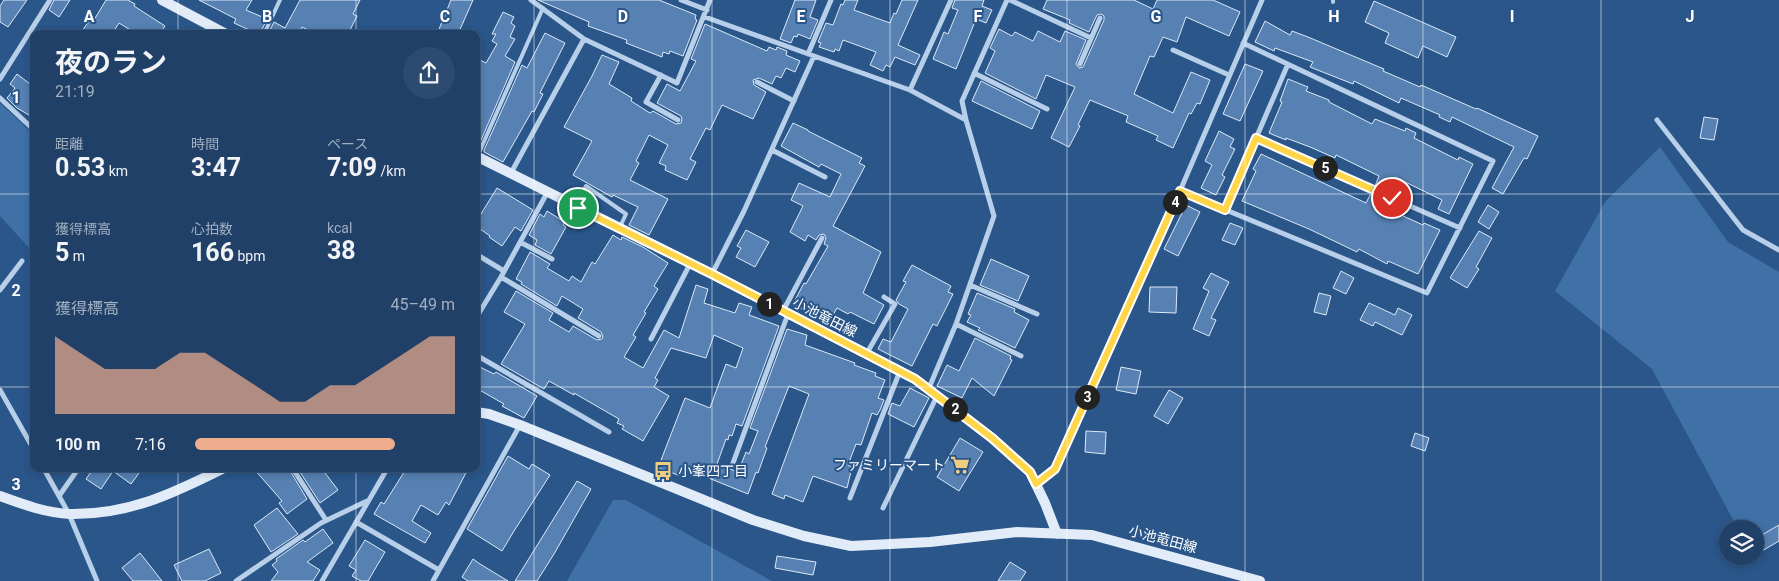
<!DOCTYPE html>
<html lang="ja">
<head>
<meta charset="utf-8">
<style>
  :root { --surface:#204068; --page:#2d4b71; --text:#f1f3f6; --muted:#a2afc0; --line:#3d597c; --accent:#eead8d }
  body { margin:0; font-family:Roboto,"Noto Sans JP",sans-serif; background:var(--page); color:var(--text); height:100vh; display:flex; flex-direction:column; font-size:19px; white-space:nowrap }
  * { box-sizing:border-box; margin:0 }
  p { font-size:16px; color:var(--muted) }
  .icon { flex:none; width:28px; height:28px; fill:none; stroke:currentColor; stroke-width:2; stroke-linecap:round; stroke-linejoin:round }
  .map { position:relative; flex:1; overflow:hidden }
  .side { position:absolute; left:30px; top:30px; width:450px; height:442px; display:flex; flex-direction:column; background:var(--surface); border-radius:10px; box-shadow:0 2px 8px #0003,0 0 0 1px var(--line) }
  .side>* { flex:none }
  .tools { position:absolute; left:1719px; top:520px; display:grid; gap:10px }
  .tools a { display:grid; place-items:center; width:45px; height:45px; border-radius:50%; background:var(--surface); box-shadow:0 2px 8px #0003,0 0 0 1px var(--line); font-size:25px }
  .pin { position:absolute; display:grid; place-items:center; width:42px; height:42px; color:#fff; margin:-21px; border:2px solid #fff; border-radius:50%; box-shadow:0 1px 5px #0007 }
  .km { position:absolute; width:25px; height:25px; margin:-12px; border-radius:50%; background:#222; color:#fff; font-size:14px; line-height:25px; text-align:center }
  .round { display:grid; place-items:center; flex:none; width:52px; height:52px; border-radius:26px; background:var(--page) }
  .summary { display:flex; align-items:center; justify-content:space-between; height:85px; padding:0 25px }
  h1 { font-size:28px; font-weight:700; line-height:38px }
  .figures { display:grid; grid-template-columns:repeat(3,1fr); gap:8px; height:85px; padding:5px 25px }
  .figures div { display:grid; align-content:center }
  .figures b { font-size:25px; font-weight:700 }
  .figures small { font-size:14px; font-weight:400 }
  .figures p { font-size:14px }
  .chart { height:140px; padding:10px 25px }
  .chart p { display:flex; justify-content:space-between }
  .chart svg { width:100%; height:90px; margin-top:5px; fill:var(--accent); opacity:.7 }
  ul { padding:0 25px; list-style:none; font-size:16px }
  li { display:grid; grid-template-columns:80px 60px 1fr; align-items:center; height:38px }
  li i { height:12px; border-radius:6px; background:var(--accent) }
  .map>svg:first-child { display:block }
</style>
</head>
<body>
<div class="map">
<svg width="1779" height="581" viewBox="0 0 1779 581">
  <rect width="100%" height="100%" fill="#2a568a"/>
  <path fill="#3f70a6" d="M0,103L34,135V249L32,251L0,216Z
    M1660,147L1728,242L1779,272V525L1755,539V529H1738L1652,369L1555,291L1605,202Z
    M613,500H626L772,581H567Z"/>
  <path fill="#5681b2" stroke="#dce9f7" d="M4,0H27L8,27L0,22V6Z
    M54,0H70L59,17L49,10Z
    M106,0H128L135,4L134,6L165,26L160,34H137L119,23L112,34H80L91,18L94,20Z
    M199,0H252L246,10L267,19L260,34H258L234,23L236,19Z
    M300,0H360L353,14L357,16L348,34H316L302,27L299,34H268L274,22L285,28Z
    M451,0H473L458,34H437Z
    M538,0H659L696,15L695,19L697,20L683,56L670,51L669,54L663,52L662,57L626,43L627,40L588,26L589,22Z
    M795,0H816L810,17L818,20L810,39L798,34L797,37L794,36L791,43L780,39Z
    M845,0H858L854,10L890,23L894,13L896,14L902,0H918L898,45L920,55L915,65L895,57L890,67L886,65L883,71L870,65L876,52L843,40L839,51L835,49L834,52L819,47L821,43L818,42L826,23L833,25L841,4L843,5Z
    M955,0H984L982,6L992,10L986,23L976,19L956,69L933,59L944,32L948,34L958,10L952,8Z
    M1047,0H1134L1153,9L1157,0H1213L1240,12L1229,36L1186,17L1177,42L1163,37L1154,57L1150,56L1134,94L1173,113L1191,72L1210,80L1200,104L1197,103L1191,114L1189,113L1173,148L1156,140L1158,136L1126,122L1128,116L1126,115L1090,100L1078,125L1080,126L1069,147L1051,138L1075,87L1046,75L1036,99L985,73L995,51L990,48L999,29L1012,36L1015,32L1033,41L1038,31L1060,42L1065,31L1086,40L1076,64L1079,68L1083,67L1104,20V16L1101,14L1097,15L1089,32L1069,23L1070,20L1043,9Z
    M1374,1L1456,37L1447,57L1423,46L1418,58L1385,43L1389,33L1365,22Z
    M503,12L514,17L511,23L515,26L510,37L515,39L505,56L515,62L478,147L476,146V58L486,63L497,44L492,41L496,34H492Z
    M1265,21L1290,35L1292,31L1308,37L1372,64L1384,69L1383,71L1420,87L1421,85L1476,109L1477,108L1538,136L1527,159L1524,158L1503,194L1492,188L1514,147L1452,117L1450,122L1439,117L1440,115L1401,98L1399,103L1354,81L1353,84L1310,67L1313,62L1275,48L1274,51L1255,42Z
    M705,24L767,51L769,47L776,50L777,47L787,51L786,55L800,61L795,72L786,68L781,78L776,76L772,84L759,78L753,80L754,85L766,92L753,119L722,105L710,130L706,128L690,159L696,162L687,180L665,170L666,166L659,163L668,145L649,135L636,161L639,163L630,180L668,199L649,235L629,225L638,207L613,195L612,197L573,175L592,141L564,127L592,76L602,55L619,62L609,84L632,98L631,101L650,113L653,111L676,124L681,123L682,120L681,116L657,103L667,84L680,91L696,61L691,59Z
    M545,33L565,43L540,93L543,94L534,112L532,111L503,162L484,152V150L522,65L527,68Z
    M1245,64L1263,71L1240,121L1223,114Z
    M17,74L34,87V118L17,108L7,98L15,88L10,84Z
    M1288,79L1308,87L1306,91L1329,100V102L1372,124L1375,119L1405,131L1406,128L1416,133L1414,138L1458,160L1459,157L1473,164L1449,214L1438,209L1442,200L1395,177L1391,186L1388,185L1386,190L1375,186L1379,176L1336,155L1335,158L1310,147L1286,138V140L1269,133L1282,102L1280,101Z
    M981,81L1040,111L1032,129L972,101Z
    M1704,117L1718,119L1714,140L1700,138Z
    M793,123L808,130V131L862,158L859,163L865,166L833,226L881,252L863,293L884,305L874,324L850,312L848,314L837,308L833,315L821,309L816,317L793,304L804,283L806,284L828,246L824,244L826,238L824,234L819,235L816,240L808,235L805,241L790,232L803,206L791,200L799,183L830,197L841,174L821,164L819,167L781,146Z
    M1219,131L1234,139L1230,147L1235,149L1222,175L1225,177L1216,195L1201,188L1212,165L1205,161Z
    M1261,154L1366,203L1371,193L1382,198L1379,205L1423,225L1424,223L1440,230L1418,274L1388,261L1387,264L1359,249L1357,252L1309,229L1242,201L1256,171L1253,169Z
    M497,188L533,210L521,231L515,227L502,246L489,237L490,236L476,226V222Z
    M1186,205L1200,212L1178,256L1164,249Z
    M1488,205L1499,212L1489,229L1478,222Z
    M547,211L565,222L563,225L566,227L551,254L535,245L537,240L529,235L540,214L544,217Z
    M1230,223L1243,228L1235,245L1222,240Z
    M746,230L769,242L755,267L736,257L741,248L737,246Z
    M1479,231L1492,238L1476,267L1479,269L1467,288L1450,278Z
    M613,235L621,240L622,237L643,247L668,263L654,286L658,289L644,312L646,313L633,335L636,337L624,357L643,368L664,330L679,338L696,285L708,289L704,303L735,313L739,303L752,307L749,315L779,326L742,426L736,424L732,436L729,435L728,440L726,439L717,464L738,472L746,452L749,454L758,431L750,428L787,329L807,335L805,345L855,363L854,365L876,373L875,376L885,380L878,398L884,400L880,410L877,415L872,413L861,445L856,444L848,465L852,467L847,488L813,476L803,502L785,495L784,499L772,494L809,394L789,386L765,447L767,448L758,473L756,472L748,494L684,468L681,476L658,468L685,398L710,408L726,364L736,368L743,348L714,335L706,358L671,348L655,378L658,380L654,387L669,396L643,441L622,429L624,426L617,423L619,419L574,393V395L549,381L544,389L501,364L525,324L504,312L516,291L553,313L549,320L569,332L573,326L597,340L602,339L603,336L601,332L578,318L583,309L562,296L557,306L521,284L522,282L516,279L530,252L550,264L547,268L569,281L572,276L581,282L592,262L595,264Z
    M991,259L1029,276L1018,301L980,285Z
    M912,265L951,286L948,292L953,294L937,326L933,324L912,366L878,349L883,339L891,342L908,309L899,304L896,300L906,282L903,281Z
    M1341,271L1354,278L1346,294L1333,288Z
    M1211,273L1229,282L1211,318L1216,320L1209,336L1193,329L1209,291L1203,288Z
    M1150,287H1177L1176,313L1149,312Z
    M977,293L1015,309L1014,312L1029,320L1015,348L978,330L980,328L967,322L971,315L968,314Z
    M1319,293L1331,296L1326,315L1314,312Z
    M1369,303L1395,315L1398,308L1412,315L1402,335L1375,322L1373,326L1360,320Z
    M975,338L1011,356L1010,359L1012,360L994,396L972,378L962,398L937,386L947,365L959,371Z
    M476,365L494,374L496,372L537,396L524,418L502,406L504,404L476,388Z
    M1121,367L1141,371L1136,394L1116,390Z
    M910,388L929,398L914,427L888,414L892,403L900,406Z
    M1169,390L1183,398L1168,424L1154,416Z
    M1086,431L1106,432L1105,454L1085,452Z
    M1415,433L1429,438L1425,451L1411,446Z
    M960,438L983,452L959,491L937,477Z
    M508,456L529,469L532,464L550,475L514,531L502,551L467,529Z
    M93,469H142L131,484L113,471L101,489L86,479Z
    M254,469H289L307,499L287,514L279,503L282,501Z
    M298,469H322L338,490L320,503Z
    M406,469H468L449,505L446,502L438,515L421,505L412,521L431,533L425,543L374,514L381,502L384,504Z
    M577,481L591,489L554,554L537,581H515Z
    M277,508L298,534L271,552L254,525Z
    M1779,525V541L1755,555V539Z
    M323,529L333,543L307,562L320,570L313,581H271L278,572L272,565L277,561L276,559L303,540L305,542Z
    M365,540L385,552L368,581H361L352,576L356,570L349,566Z
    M209,549L221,573L205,581H182L174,565Z
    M140,553L162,581H133L122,568Z
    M777,556L816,562L813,575L775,568Z
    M473,559L480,564L508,581H468L462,577Z
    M1010,562L1026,572L1020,581H998Z"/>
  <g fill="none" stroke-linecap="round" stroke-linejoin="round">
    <path stroke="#b8cfe9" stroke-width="4" d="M1333,2V0
      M264,34L280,0
      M478,155L543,8
      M576,205L586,186L626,214L620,227"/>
    <path stroke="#b8cfe9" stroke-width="5" d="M531,0L584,39L677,83L710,0
      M681,0L707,10
      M1010,0L1091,38
      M705,17L814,56
      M1173,50L1229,75
      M808,54L831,0
      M1080,64L1100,18
      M974,73L1047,109
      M661,75L646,102L678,120
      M0,79L50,0
      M757,82L794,101
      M910,90L951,0
      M0,98L34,130
      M966,120L962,101L1007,0
      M1657,120L1743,230L1779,250
      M1256,138L1460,228
      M772,150L825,177
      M511,173L584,39
      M1180,191L1427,293L1493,161L1243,43
      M1225,210L1288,64
      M520,242L552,259
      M476,254L504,271
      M712,274L744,211L814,56L910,90L966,120L994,216L956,324L929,388
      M501,277L599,336
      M970,285L1037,314
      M0,290L22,261
      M783,311L822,238
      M476,318L501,277L547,193
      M956,324L1021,356
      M651,339L690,264
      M867,353L895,304L884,297
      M476,355L609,432
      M0,390L34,450
      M733,463L788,314
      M44,469L59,496
      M78,469L59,496L69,514L97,581
      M293,469L326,520
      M1036,484L1055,469L1180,191L1262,0
      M850,498L900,371
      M883,508L937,396
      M356,522L439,570
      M236,581L321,523L367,501
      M322,581L387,469
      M433,581L520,425"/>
    <path stroke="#e2ecf8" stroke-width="10" d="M162,0L226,34
      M476,156L712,274L915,379L992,438L1030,472L1045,503L1057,534
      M476,412L489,414L520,425L753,520L804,536L851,546L930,542L1017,532L1092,535L1260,581
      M0,496C22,504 46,513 70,514C128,515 172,494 222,469"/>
  </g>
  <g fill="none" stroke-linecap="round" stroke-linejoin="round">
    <g stroke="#fff" stroke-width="10">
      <path id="route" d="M578,208L712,274L915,379L992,438L1030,472L1036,484L1055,469L1180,191L1225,210L1256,138L1392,198"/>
    </g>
    <use href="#route" stroke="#ffd54a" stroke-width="6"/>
  </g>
  <path fill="none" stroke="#fff" stroke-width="1" stroke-opacity="0.55" d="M178,0V34M356,0V34M534,0V581M712,0V581M890,0V581M1067,0V581M1245,0V581M1423,0V581M1601,0V581M0,194H34M476,194H1779M0,387H34M476,387H1779M178,469V581M356,469V581"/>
  <defs>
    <g id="supermarket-bare" transform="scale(1.5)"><path d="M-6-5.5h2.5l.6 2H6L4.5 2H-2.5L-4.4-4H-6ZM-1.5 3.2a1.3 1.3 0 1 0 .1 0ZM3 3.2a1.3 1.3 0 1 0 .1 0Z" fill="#efcd80" stroke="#2a568a" stroke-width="2.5" paint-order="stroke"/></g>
    <g id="bus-bare" transform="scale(1.5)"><path d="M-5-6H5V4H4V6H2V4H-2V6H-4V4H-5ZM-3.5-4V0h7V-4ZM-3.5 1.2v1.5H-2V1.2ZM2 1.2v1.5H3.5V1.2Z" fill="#efcd80" stroke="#2a568a" stroke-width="2.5" paint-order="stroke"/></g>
  </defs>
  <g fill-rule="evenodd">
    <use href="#supermarket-bare" x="960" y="465"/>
    <use href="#bus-bare" x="663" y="471"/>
  </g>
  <g text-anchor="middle" stroke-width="4" stroke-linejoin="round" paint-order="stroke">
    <g font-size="14" fill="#fff" stroke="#2a568a">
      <text transform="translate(825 317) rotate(27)" y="5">小池竜田線</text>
      <text transform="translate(1163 539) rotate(15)" y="5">小池竜田線</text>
    </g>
    <g font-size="14" fill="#fff" stroke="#2a568a" text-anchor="end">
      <text x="945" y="470">ファミリーマート</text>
      <text x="678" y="476" text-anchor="start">小峯四丁目</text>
    </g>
  </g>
  <g font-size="16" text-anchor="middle" font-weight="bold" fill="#fff" stroke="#2a568a" stroke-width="4" stroke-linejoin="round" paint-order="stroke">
    <text x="89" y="22">A</text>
    <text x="267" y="22">B</text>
    <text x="445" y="22">C</text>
    <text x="623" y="22">D</text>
    <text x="801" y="22">E</text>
    <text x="978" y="22">F</text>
    <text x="1156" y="22">G</text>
    <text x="1334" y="22">H</text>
    <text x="1512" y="22">I</text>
    <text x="1690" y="22">J</text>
    <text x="16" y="103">1</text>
    <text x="16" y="296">2</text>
    <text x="16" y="490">3</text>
  </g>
</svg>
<div class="tools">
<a><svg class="icon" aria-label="layers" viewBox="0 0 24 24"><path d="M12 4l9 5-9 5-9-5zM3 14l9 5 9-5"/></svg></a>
</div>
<div class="pin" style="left:578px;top:208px;background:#1e9e55"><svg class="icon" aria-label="arrive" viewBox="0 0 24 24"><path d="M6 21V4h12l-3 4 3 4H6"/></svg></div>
<div class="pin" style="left:1392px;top:198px;background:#d93025"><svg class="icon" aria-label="check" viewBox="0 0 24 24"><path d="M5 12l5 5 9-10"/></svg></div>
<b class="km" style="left:769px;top:304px">1</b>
<b class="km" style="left:955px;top:409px">2</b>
<b class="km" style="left:1087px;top:397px">3</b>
<b class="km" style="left:1175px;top:202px">4</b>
<b class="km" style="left:1325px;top:168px">5</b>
<section class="side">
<div class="summary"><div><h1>夜のラン</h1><p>21:19</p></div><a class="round"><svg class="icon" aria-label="share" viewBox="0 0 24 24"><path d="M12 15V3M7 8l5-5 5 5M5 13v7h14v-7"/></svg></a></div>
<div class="figures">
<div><p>距離</p><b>0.53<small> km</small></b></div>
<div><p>時間</p><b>3:47</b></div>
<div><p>ペース</p><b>7:09<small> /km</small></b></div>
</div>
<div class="figures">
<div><p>獲得標高</p><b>5<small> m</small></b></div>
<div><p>心拍数</p><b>166<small> bpm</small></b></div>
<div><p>kcal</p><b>38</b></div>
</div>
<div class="chart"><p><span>獲得標高</span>45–49 m</p>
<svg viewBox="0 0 160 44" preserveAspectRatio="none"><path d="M0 44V6L10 14L20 22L30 22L40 22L50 14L60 14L70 22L80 30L90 38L100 38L110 30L120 30L130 22L140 14L150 6L160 6V44z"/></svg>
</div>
<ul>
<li><b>100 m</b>7:16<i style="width:77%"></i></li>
</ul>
</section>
</div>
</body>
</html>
